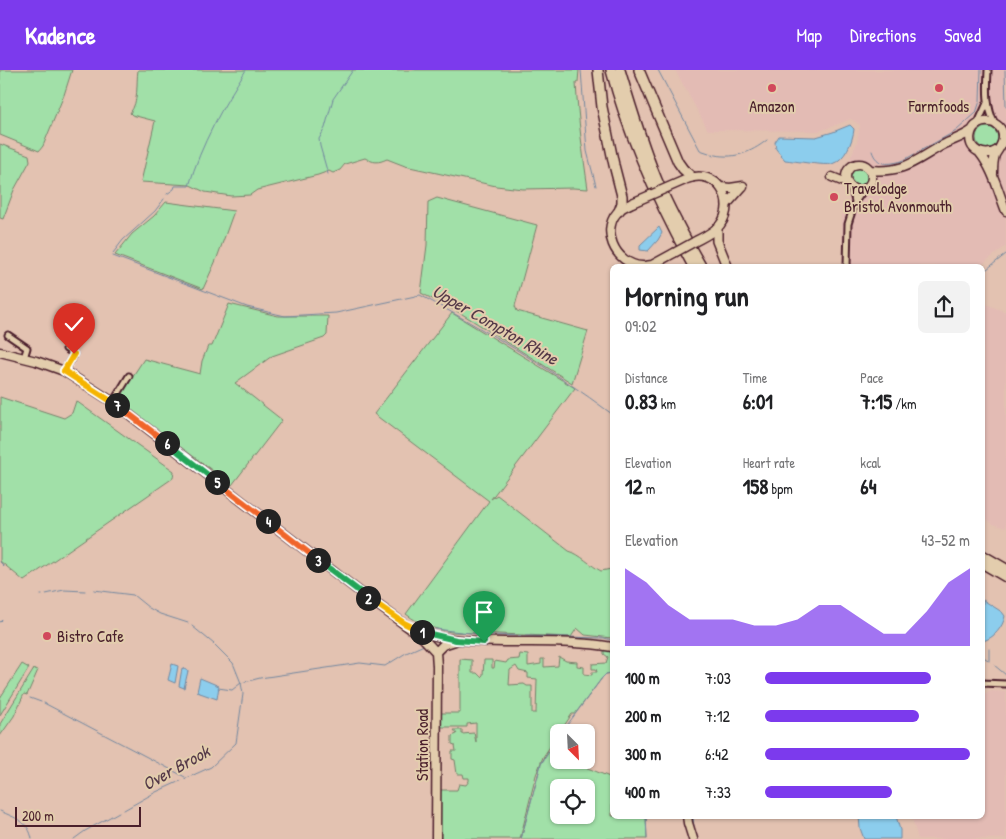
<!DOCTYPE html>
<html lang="en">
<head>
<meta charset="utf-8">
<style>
  :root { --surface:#fff; --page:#f2f2f2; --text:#202124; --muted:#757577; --accent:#7c3aed }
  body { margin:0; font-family:"Patrick Hand",sans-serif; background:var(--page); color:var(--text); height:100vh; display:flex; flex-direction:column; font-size:19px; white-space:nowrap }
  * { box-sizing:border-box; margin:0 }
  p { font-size:16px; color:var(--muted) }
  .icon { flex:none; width:28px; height:28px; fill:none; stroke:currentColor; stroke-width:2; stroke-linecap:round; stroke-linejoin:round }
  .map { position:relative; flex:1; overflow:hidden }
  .side { position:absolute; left:610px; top:194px; width:375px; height:555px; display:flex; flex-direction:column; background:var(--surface); border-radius:8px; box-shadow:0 1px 4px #0004 }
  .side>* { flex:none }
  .needle { width:32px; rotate:156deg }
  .fabs { position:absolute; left:550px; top:654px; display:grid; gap:10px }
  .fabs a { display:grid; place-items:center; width:45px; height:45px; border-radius:8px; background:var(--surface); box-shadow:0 1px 4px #0004; font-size:25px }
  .scale { position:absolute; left:15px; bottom:12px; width:126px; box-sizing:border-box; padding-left:5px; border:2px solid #4a1f2b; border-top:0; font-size:14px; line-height:18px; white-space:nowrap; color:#4a1f2b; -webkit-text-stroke:4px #e3cdad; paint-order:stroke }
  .pin { position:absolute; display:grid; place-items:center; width:42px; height:42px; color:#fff; margin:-51px -21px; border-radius:50% 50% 50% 0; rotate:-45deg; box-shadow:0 0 5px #0007 }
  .pin .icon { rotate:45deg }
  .km { position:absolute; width:25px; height:25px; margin:-12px; border-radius:50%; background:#222; color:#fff; font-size:14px; line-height:25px; text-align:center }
  .round { display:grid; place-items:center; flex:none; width:52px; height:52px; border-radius:8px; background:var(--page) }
  .summary { display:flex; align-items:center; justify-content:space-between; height:85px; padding:0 15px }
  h1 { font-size:28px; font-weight:700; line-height:38px }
  .figures { display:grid; grid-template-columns:repeat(3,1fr); gap:8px; height:85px; padding:5px 15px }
  .figures div { display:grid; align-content:center }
  .figures b { font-size:21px; font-weight:700 }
  .figures small { font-size:14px; font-weight:400 }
  .figures p { font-size:14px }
  .chart { height:140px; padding:10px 15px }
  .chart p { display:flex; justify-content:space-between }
  .chart svg { width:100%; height:90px; margin-top:5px; fill:var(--accent); opacity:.7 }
  ul { padding:0 15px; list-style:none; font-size:16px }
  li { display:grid; grid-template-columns:80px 60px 1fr; align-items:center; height:38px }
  li i { height:12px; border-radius:6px; background:var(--accent) }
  header { display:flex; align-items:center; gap:30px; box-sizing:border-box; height:70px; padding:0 25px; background:var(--accent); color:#fff }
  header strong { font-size:24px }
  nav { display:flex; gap:28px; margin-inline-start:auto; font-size:18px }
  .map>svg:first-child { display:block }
</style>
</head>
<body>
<header>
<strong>Kadence</strong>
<nav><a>Map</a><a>Directions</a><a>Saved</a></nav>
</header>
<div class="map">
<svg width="1006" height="769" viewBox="0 0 1006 769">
  <rect width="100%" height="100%" fill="#e3c2b1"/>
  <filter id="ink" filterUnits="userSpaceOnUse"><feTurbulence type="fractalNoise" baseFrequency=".02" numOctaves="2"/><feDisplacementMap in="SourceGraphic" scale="10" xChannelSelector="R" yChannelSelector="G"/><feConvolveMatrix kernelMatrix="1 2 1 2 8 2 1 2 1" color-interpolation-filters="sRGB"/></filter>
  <g filter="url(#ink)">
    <path fill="#e3bbb4" d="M675,0H1006V176L980,196H843L842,146L849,131L848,94L857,72L860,55L851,49L820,61L708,60Z
      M983,233L1006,242V458L993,454L983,446Z
      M992,621L1006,622V769H918L911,746H982L983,624Z"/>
    <path fill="#a1e0a8" stroke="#76806a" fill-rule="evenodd" d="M0,0H72L64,25L43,76L39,81L0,65Z
      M138,0H579L578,12L576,13C578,49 583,84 588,119L573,118L523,119L496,116L405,96L387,89C378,93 374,93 365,88L345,94L340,100L333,103L329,101L318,105L257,120L250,125L231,126L205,122L190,115L141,112L155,51L132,45L130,43C139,32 136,14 138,0Z
      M976 68a11 11 0 1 1 22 0a11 11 0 1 1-22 0Z
      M0,74L29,85L30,91L14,120L3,149L0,148Z
      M850 107a9 9 0 1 1 18 0a9 9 0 1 1-18 0Z
      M437,128L537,155L515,236L517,241L588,261L572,313L462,244L421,223L427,175L428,132Z
      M166,132L234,141L217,188L203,219L115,185L132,164L154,146Z
      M229,234L278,246H328L327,265L324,268L272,286L235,313L282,350L232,415L117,330L144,289L200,304L202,291L208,276H212Z
      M452,243L575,318L491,429L497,425L569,481C580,484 591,496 601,501L611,499L612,497V568L585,565L577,558L571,567L451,562C434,559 420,555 406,544L489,431L374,344Z
      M0,327L64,348L72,343L76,331L174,401L173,408L24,511L0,491Z
      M604,579L612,581V603L606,604L602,608L575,644H572L543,687L536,705L520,769H440V720H457L459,714L466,715L469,711V708H464L463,704H457L455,690L452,689V681H456L455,675L452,674V666L457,664L454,660H462V664L474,663L476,672V653L467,654V657H441V643H460V589L472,590V603H477L481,607L483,605L484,590H492V598H494L495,591L506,593L508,590L519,589L520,584L528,585V596L541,594V589H544V597L558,596L559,587L566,591L577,592V596L584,597V604L592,605V602H597L596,599H592V594L606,593L608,587L604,584ZM516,596L519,601L528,603V608L537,609L536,643H532V616H527L524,614L509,615L510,600Z
      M22,594L29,598L0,645V628Z
      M34,599L38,600L27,625L24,624L14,646L0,666V654Z
      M548,681L559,686V690H568L612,708V746H646L647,769H521L541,694ZM559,718H586V745H559Z"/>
    <path fill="#8ccded" stroke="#72879f" d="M850,55L854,59C853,71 845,90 832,94C825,96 795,91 785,90L776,79L775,72L779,66L816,67L833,62Z
      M659,157L662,163L658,170L648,181L640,180V175Z
      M983,530L1002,542L1005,546C1003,557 994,568 983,571Z
      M172,594L178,596L175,613L168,610Z
      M182,598L188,601L184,618L179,616Z
      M200,608L219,616L217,629L197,622Z
      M859,746H896L900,760V769H864L860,758Z"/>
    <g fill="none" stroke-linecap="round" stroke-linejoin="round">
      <path stroke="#72879f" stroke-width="1" d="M581,0L587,81L596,116
        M658,0L700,80L709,83L713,86
        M1005,0L1006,36
        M872,81C877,97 890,94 902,91L956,61L976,43L980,31L981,0
        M712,84C732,90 751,83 767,70
        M328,104L320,76L319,69L325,58L333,29L353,0
        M167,124L174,119L175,116H189C201,74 223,36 246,0
        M113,183L123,170L155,141L164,129
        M113,186L247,237L285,246L336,243L420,225C487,261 552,299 612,344
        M982,203L1006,184
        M0,492L4,496
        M94,520L133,525L149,538L160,544L188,553
        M46,524L64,520L85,521
        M41,525H42
        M0,552L2,550
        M435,559L487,565L604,568L612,570
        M989,579V591
        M982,586L988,590
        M994,595L1006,605
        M218,618L232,620L241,613L260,608L360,593L385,596L406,583L424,575
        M30,628L41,632
        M44,633L185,707
        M562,662L602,608L606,604L612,603
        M124,740L156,722L211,697L236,673L243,624L241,613L233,593L214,574L192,556
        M0,741C15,748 29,751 32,769
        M646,746L647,769
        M693,746L694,758L698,769
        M74,769L85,761L119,742
        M521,769L541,694L559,667"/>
      <g stroke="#4a1f2b" stroke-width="9">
        <path id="street" d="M988,0C987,19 986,37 995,54
          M978,53L987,33
          M852,118L855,132
          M847,196L848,154L855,132L865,118
          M8,265L27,278L24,288
          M64,301L74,284L66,279
          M113,332L129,306
          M982,613L1006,614"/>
      </g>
      <g stroke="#4a1f2b" stroke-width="11">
        <path id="secondary" d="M979,82C993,99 998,121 1006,141
          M846 107a13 13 0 1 1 26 0a13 13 0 1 1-26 0Z
          M870,100C905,103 914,91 943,75C952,70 963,67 971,61
          M993,104C993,98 993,91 995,85C998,79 1003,75 1003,67C1003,49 976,46 971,63C966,81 985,88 998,80
          M832,107L847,113
          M687,109C716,97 738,131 720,155C713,163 703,167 694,172
          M721,117L730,118L743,116
          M632,133C629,135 624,136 621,139C598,157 615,195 642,196
          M727,134L743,116
          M645,196L652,195L674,183
          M0,282L36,291L64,301L113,332L360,522L422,567L436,582L437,596L436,769
          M417,559C436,569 457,570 477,571C522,574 568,569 612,577
          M436,582L443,575L455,571
          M687,746L688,753L693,769"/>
      </g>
      <g stroke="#4a1f2b" stroke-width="12">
        <path id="highway" d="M598,0L602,37L614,95L622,126V133L619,141
          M611,0C629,69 659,134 693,196
          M620,0C631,37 642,74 657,110C670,140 685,168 701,196
          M639,0L678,92L683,99L692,107
          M717,158V171L727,196
          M982,485L1006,499
          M982,493L1006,507"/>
      </g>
      <use href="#street" stroke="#e3cdad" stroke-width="5"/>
      <use href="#secondary" stroke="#e3cdad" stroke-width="8"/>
      <use href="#highway" stroke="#e3cdad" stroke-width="9"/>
      <g stroke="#4a1f2b" stroke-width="11" stroke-linecap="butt">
        <path id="secondary-bridge" d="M632,133L685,110
          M674,183L694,172"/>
      </g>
      <use href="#secondary-bridge" stroke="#e3cdad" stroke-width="8"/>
    </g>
  </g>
  <g fill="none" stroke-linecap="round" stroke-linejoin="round" filter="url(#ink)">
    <g stroke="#fff" stroke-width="10">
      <path id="split-1" d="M422,562L456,570L484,572"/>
    </g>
    <g stroke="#fff" stroke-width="10">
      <path id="split-2" d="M368,528L404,553L422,562"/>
    </g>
    <g stroke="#fff" stroke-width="10">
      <path id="split-3" d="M318,490L368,528"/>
    </g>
    <g stroke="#fff" stroke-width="10">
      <path id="split-4" d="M268,451L318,490"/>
    </g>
    <g stroke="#fff" stroke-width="10">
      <path id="split-5" d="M217,412L268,451"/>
    </g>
    <g stroke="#fff" stroke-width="10">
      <path id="split-6" d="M167,373L217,412"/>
    </g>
    <g stroke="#fff" stroke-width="10">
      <path id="split-7" d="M117,335L167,373"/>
    </g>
    <g stroke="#fff" stroke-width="10">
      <path id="split-8" d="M64,301L117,335"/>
    </g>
    <g stroke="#fff" stroke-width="10">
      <path id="split-9" d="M64,301L74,284"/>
    </g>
    <use href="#split-1" stroke="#22a559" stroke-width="6"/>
    <use href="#split-2" stroke="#f5b400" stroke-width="6"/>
    <use href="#split-3" stroke="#22a559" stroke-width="6"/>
    <use href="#split-4" stroke="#f0652b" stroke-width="6"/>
    <use href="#split-5" stroke="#f0652b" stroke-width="6"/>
    <use href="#split-6" stroke="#22a559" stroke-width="6"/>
    <use href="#split-7" stroke="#f0652b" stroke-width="6"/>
    <use href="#split-8" stroke="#f5b400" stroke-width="6"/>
    <use href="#split-9" stroke="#f5b400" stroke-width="6"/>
  </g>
  <g fill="#d1495b" stroke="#e3cdad" stroke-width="2">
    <circle cx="772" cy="18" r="5"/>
    <circle cx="939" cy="18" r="5"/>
    <circle cx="834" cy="127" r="5"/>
    <circle cx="47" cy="566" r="5"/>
  </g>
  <g text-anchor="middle" stroke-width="4" stroke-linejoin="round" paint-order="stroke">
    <g font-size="16" fill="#4a1f2b" stroke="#e3cdad">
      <text x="772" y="42">Amazon</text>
      <text x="939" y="42">Farmfoods</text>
      <text x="844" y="124" text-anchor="start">Travelodge<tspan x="844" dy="18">Bristol Avonmouth</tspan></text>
      <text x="57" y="572" text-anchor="start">Bistro Cafe</text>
    </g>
    <g font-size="16" fill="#4a1f2b" stroke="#e3cdad">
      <text transform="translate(422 675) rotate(-90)" y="6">Station Road</text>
    </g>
    <g font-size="18" font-style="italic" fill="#543948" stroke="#e3cdad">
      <text transform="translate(495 255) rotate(30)" y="6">Upper Compton Rhine</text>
      <text transform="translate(176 698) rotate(-29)" y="6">Over Brook</text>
    </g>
  </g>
</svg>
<div class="fabs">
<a><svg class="needle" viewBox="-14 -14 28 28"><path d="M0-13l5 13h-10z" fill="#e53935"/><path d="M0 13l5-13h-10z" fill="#757577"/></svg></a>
<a><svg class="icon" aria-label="locate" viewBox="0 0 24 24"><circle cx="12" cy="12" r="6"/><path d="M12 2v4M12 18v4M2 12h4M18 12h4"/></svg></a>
</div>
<div class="scale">200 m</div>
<div class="pin" style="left:484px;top:572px;background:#1e9e55"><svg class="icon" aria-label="arrive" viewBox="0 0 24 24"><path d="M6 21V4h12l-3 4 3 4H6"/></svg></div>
<div class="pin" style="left:74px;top:284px;background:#d93025"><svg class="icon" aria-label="check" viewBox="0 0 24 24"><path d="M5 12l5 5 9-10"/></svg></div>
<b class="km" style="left:422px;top:562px">1</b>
<b class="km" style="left:368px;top:528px">2</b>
<b class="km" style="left:318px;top:490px">3</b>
<b class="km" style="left:268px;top:451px">4</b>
<b class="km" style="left:217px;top:412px">5</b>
<b class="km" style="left:167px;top:373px">6</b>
<b class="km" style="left:117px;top:335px">7</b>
<section class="side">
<div class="summary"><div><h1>Morning run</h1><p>09:02</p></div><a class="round"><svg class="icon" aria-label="share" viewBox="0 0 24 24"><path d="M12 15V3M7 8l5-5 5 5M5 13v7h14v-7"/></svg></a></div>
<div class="figures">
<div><p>Distance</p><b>0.83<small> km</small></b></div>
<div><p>Time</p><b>6:01</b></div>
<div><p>Pace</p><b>7:15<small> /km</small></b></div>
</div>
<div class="figures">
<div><p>Elevation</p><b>12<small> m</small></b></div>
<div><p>Heart rate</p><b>158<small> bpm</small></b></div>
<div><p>kcal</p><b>64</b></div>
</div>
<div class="chart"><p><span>Elevation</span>43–52 m</p>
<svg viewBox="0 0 160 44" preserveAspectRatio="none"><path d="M0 44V6L10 13L20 24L30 31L40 31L50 31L60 34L70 34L80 31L90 24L100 24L110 31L120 38L130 38L140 27L150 13L160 6V44z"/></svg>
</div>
<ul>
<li><b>100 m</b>7:03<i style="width:81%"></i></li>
<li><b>200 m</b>7:12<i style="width:75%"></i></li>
<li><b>300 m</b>6:42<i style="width:100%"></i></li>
<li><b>400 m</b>7:33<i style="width:62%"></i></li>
</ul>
</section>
</div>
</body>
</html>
